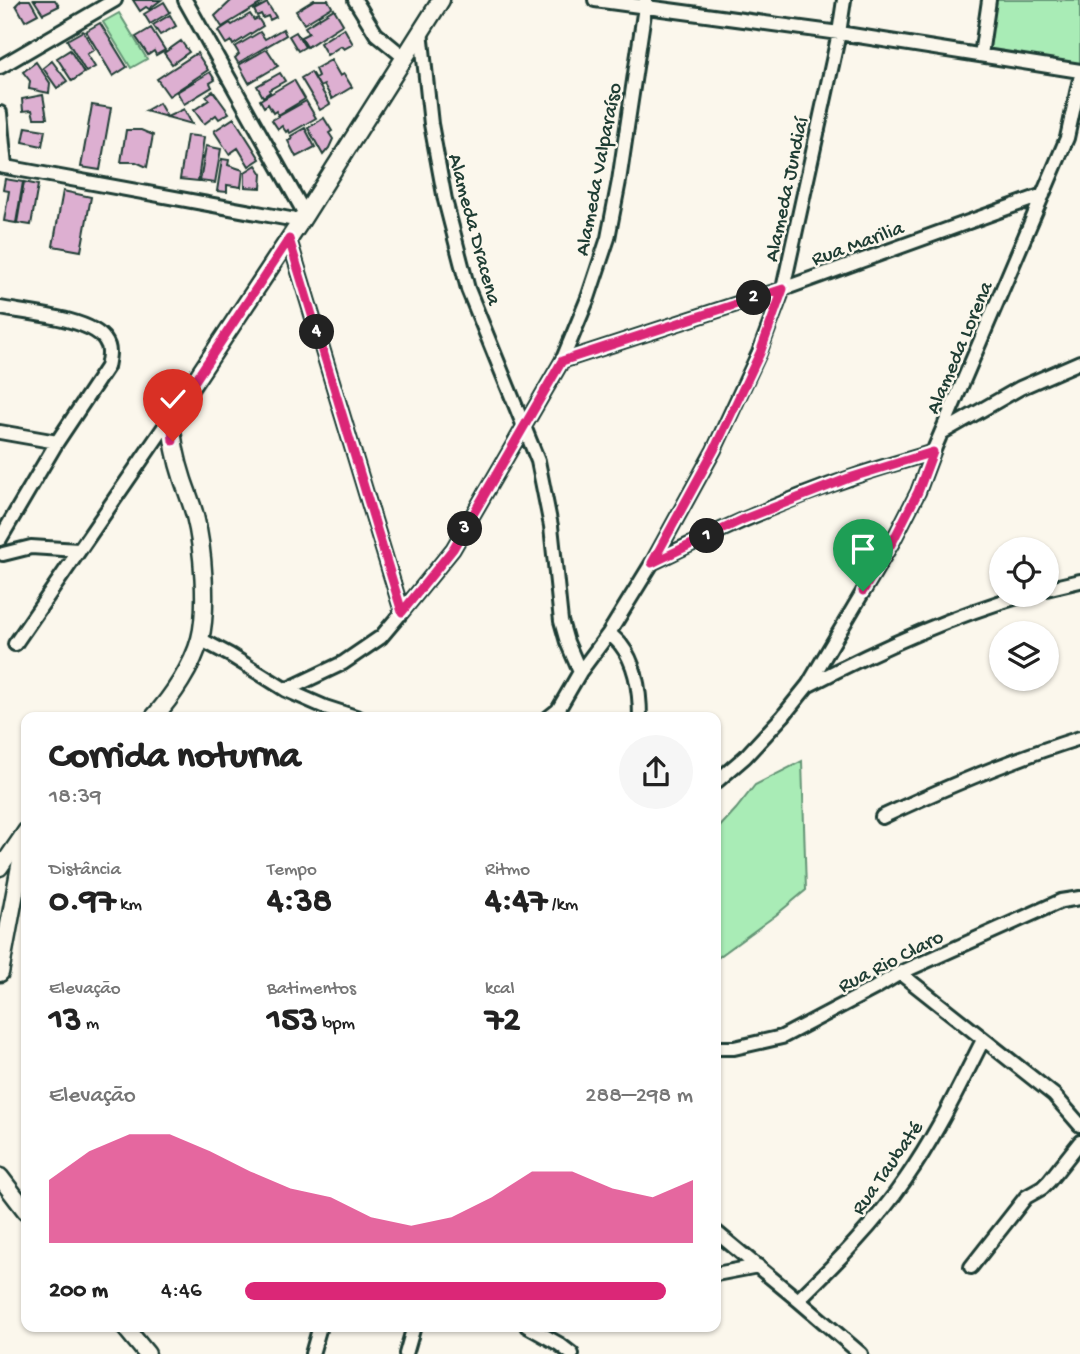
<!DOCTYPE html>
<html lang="pt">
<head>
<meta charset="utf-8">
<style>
  :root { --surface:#fff; --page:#f6f6f6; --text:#222; --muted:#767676; --accent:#db2777 }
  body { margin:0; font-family:"Gochi Hand",sans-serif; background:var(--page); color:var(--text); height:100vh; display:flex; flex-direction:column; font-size:26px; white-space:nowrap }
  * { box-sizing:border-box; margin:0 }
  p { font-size:23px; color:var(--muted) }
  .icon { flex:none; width:38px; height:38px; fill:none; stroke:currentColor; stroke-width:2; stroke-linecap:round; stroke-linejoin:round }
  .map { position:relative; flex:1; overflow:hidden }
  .panel { position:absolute; left:21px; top:712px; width:700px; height:620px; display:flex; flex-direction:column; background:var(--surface); border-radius:14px; box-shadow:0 2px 5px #0004 }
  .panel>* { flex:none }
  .tools { position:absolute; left:989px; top:537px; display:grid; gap:14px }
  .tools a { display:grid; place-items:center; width:70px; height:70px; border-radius:50%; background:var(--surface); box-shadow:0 2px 5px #0004; font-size:35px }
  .pin { position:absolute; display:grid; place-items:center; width:60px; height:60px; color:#fff; margin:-72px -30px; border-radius:50% 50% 50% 0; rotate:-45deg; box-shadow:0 0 7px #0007 }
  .pin .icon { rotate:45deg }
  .km { position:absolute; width:35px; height:35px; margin:-18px; border-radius:50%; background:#222; color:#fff; font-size:19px; line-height:35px; text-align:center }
  .round { display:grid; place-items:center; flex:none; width:74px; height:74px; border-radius:37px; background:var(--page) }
  .headline { display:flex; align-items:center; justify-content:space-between; height:119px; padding:0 28px }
  h1 { font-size:38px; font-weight:700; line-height:52px }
  .stats { display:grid; grid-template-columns:repeat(3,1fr); gap:10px; height:119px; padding:7px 28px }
  .stats div { display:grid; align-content:center }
  .stats b { font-size:35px; font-weight:700 }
  .stats small { font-size:19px; font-weight:400 }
  .stats p { font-size:19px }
  .chart { height:196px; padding:14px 28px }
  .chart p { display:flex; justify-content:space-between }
  .chart svg { width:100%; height:126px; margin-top:7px; fill:var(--accent); opacity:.7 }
  ul { padding:0 28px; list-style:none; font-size:23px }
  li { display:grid; grid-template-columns:112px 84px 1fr; align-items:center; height:52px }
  li i { height:18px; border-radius:9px; background:var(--accent) }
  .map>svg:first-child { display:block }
</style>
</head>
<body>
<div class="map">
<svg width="1080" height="1354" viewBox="0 0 1080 1354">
  <rect width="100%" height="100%" fill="#fbf7ec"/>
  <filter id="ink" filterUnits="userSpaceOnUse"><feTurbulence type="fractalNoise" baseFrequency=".0143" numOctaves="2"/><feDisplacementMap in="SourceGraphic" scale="14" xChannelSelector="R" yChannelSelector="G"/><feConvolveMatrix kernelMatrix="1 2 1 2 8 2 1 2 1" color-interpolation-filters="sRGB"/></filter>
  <g filter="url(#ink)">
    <path fill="#a9ecb6" stroke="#649475" stroke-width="2" d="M989,0H1080V71L982,55Z
      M119,13L147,59L131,68L103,22Z
      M802,761L806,890L776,915L716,959V831L736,809L755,785Z"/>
    <path fill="#ddafd1" stroke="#1f3d34" stroke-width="2" d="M21,0H30L38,14L25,21L16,5Z
      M34,0H55L59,6L43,14Z
      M133,0H161L149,9L146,7L140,11Z
      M232,0H264L265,1L222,27L215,16Z
      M314,0H328L332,7L304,24L296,11Z
      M164,2L170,12L150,24L144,14Z
      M267,3L276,17L270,20L268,16L263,18L261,14L257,16L254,10Z
      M334,9L343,24L307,47L301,37L309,33L305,27Z
      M250,14L254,20L258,18L263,26L233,45L231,41L226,44L218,31L230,23L232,25Z
      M170,15L176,26L160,35L153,25Z
      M100,23L127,67L113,76L86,31Z
      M151,28L165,50L156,55L154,51L148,55L136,37Z
      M344,28L353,44L344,49L341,46L327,55L320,43Z
      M283,29L286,35L238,63L235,58L239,54L235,47L260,32L265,39Z
      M83,31L94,50L87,54L95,67L86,72L67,40Z
      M296,32L305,47L298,51L289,36Z
      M181,41L189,52L172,64L164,53Z
      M267,49L278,66L249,83L239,65Z
      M70,50L84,73L72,81L57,58Z
      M197,53L208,70L169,96L157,79Z
      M331,60L340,76L344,74L352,87L332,99L324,85L320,87L315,78L318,76L315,69Z
      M52,61L67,81L57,88L43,68Z
      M36,62L50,83L49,93L29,89L30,81L23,72Z
      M210,72L215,80L210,83L212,87L184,104L177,92Z
      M311,72L330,104L320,110L301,78Z
      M280,73L285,81L269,90L270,92L263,97L257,86Z
      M294,80L305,99L278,115L276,111L273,113L268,104L264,107L260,100Z
      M213,91L229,113L219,119L216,115L204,124L194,110L209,100L206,96Z
      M43,95L47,118H34L32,110L23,111L22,99Z
      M306,101L316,118L290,133L288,130L286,132L282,126L278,129L272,120Z
      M159,103L167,117L184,109L192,124L145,111Z
      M92,105L111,108L100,170L81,167Z
      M234,118L260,159L249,166L238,148L229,154L214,131Z
      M324,118L332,131L329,133L333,139L329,148L323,155L308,128Z
      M26,127L45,130L42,146L23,142Z
      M305,128L315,147L296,157L288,141L292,139L291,136Z
      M126,130H141L153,135L147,167L136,162H121Z
      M187,135L204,137L198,181L180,179Z
      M206,146L221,149L215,183L200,181Z
      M222,159L229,160L228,165L243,170L241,187L227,185V192L217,191Z
      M256,165L262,174L261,188L245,187V172Z
      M5,179L23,182L16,223L4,221L9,191L3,190Z
      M24,182L38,185L31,225L17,223Z
      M63,191L91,197L81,251L53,246Z"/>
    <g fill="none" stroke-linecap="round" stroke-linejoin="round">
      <g stroke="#1f3d34" stroke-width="18">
        <path id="minor" d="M185,0L305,214
          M355,0L376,34L404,57
          M595,0L839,33L1080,71
          M421,31L431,124L445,200L468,289L538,461L551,526L561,621L567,642L580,672
          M981,55L989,0
          M0,67L115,0
          M0,113L5,167
          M0,166L301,221
          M289,239L402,612
          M0,308C25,313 91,318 105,340C111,348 109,357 107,367L57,442L0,539
          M562,361L783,289L1043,195
          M0,432L57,442
          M943,432L1020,388L1080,362
          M3,554L31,547L78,550
          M652,563C716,531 782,501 850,478C877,468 905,461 933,452
          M1046,589L1080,581
          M609,633C613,637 618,641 621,645C636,664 640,694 640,718
          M200,639L230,655L286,690L325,707L359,718
          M15,644L171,417
          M809,685C878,649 949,617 1024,595
          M286,690L343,663L381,637L402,612L453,549L562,361L588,298L608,238L619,181L646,0
          M548,718L558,710L580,672L609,633L652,563L714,450L759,353L783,289L839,33L844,0
          M716,782L745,757L783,716L808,685L893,541L918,492L933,452L1067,138L1080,79
          M882,817C946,787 1012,759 1080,738
          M900,973L1054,1095L1080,1125
          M716,1048H734L782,1037L875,988L900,973L1061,901L1080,898
          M716,1232L798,1300L861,1354
          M971,1267L1026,1197L1042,1188L1049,1181L1080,1142
          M716,1274L758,1266
          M798,1300C837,1262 875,1224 905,1180C936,1136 959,1087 983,1040
          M527,1326L559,1344L572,1354
          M312,1354L320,1326
          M406,1354L414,1326"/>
      </g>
      <g stroke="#1f3d34" stroke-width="19">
        <path id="tertiary" d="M0,868L26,830"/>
      </g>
      <g stroke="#1f3d34" stroke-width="21">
        <path id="secondary" d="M153,718C172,697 193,666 200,639C208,609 203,547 195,516C192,504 187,492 183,480C176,459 172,438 171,417L301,221L441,0
          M0,973L26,834
          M0,1177L26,1211
          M124,1326L147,1354"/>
      </g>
      <use href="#minor" stroke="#fbf7ec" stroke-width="12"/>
      <use href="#tertiary" stroke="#fbf7ec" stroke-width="14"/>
      <use href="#secondary" stroke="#fbf7ec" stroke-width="16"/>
    </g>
  </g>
  <g fill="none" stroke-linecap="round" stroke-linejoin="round" filter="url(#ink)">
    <g stroke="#fff" stroke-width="14">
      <path id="route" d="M173,441L171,417L289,239L402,612L453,549L562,361L783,289L760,353L714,450L652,563L744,519L849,478L933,452L918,492L893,541L863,591"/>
    </g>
    <use href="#route" stroke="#db2777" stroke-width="9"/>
  </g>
  <g text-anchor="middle" stroke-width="5" stroke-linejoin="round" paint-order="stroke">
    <g font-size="21" fill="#1f3d34" stroke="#fbf7ec">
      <text transform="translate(597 169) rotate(-79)" y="7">Alameda Valparaíso</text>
      <text transform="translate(785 189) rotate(-78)" y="7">Alameda Jundiaí</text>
      <text transform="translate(476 229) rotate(75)" y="7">Alameda Dracena</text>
      <text transform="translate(857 242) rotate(-20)" y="7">Rua Marilia</text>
      <text transform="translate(958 347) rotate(-67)" y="7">Alameda Lorena</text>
      <text transform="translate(890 960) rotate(-27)" y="7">Rua Rio Claro</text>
      <text transform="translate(886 1167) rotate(-55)" y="7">Rua Taubaté</text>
    </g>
  </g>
</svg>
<div class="tools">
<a><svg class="icon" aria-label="locate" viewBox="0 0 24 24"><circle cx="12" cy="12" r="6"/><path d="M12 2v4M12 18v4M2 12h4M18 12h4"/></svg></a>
<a><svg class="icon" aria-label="layers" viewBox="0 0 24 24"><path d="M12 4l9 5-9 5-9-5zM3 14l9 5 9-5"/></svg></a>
</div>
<div class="pin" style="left:863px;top:591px;background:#1e9e55"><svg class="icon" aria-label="arrive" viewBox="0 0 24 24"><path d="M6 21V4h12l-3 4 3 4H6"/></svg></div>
<div class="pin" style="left:173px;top:441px;background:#d93025"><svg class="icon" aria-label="check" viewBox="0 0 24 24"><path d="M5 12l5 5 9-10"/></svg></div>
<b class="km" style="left:707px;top:536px">1</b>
<b class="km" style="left:754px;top:298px">2</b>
<b class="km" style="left:465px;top:529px">3</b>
<b class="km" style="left:317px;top:332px">4</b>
<section class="panel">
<div class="headline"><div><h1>Corrida noturna</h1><p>18:39</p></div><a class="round"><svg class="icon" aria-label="share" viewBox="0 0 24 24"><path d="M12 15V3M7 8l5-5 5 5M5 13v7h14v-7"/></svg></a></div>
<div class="stats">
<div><p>Distância</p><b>0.97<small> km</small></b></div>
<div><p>Tempo</p><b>4:38</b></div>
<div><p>Ritmo</p><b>4:47<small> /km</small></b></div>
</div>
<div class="stats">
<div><p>Elevação</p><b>13<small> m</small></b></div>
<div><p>Batimentos</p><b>153<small> bpm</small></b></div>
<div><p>kcal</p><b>72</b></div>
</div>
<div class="chart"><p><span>Elevação</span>288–298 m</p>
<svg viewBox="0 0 160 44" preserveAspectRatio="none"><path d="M0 44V22L10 12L20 6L30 6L40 12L50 19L60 25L70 28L80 35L90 38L100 35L110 28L120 19L130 19L140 25L150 28L160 22V44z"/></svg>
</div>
<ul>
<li><b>200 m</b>4:46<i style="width:94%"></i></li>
</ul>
</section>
</div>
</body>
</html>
